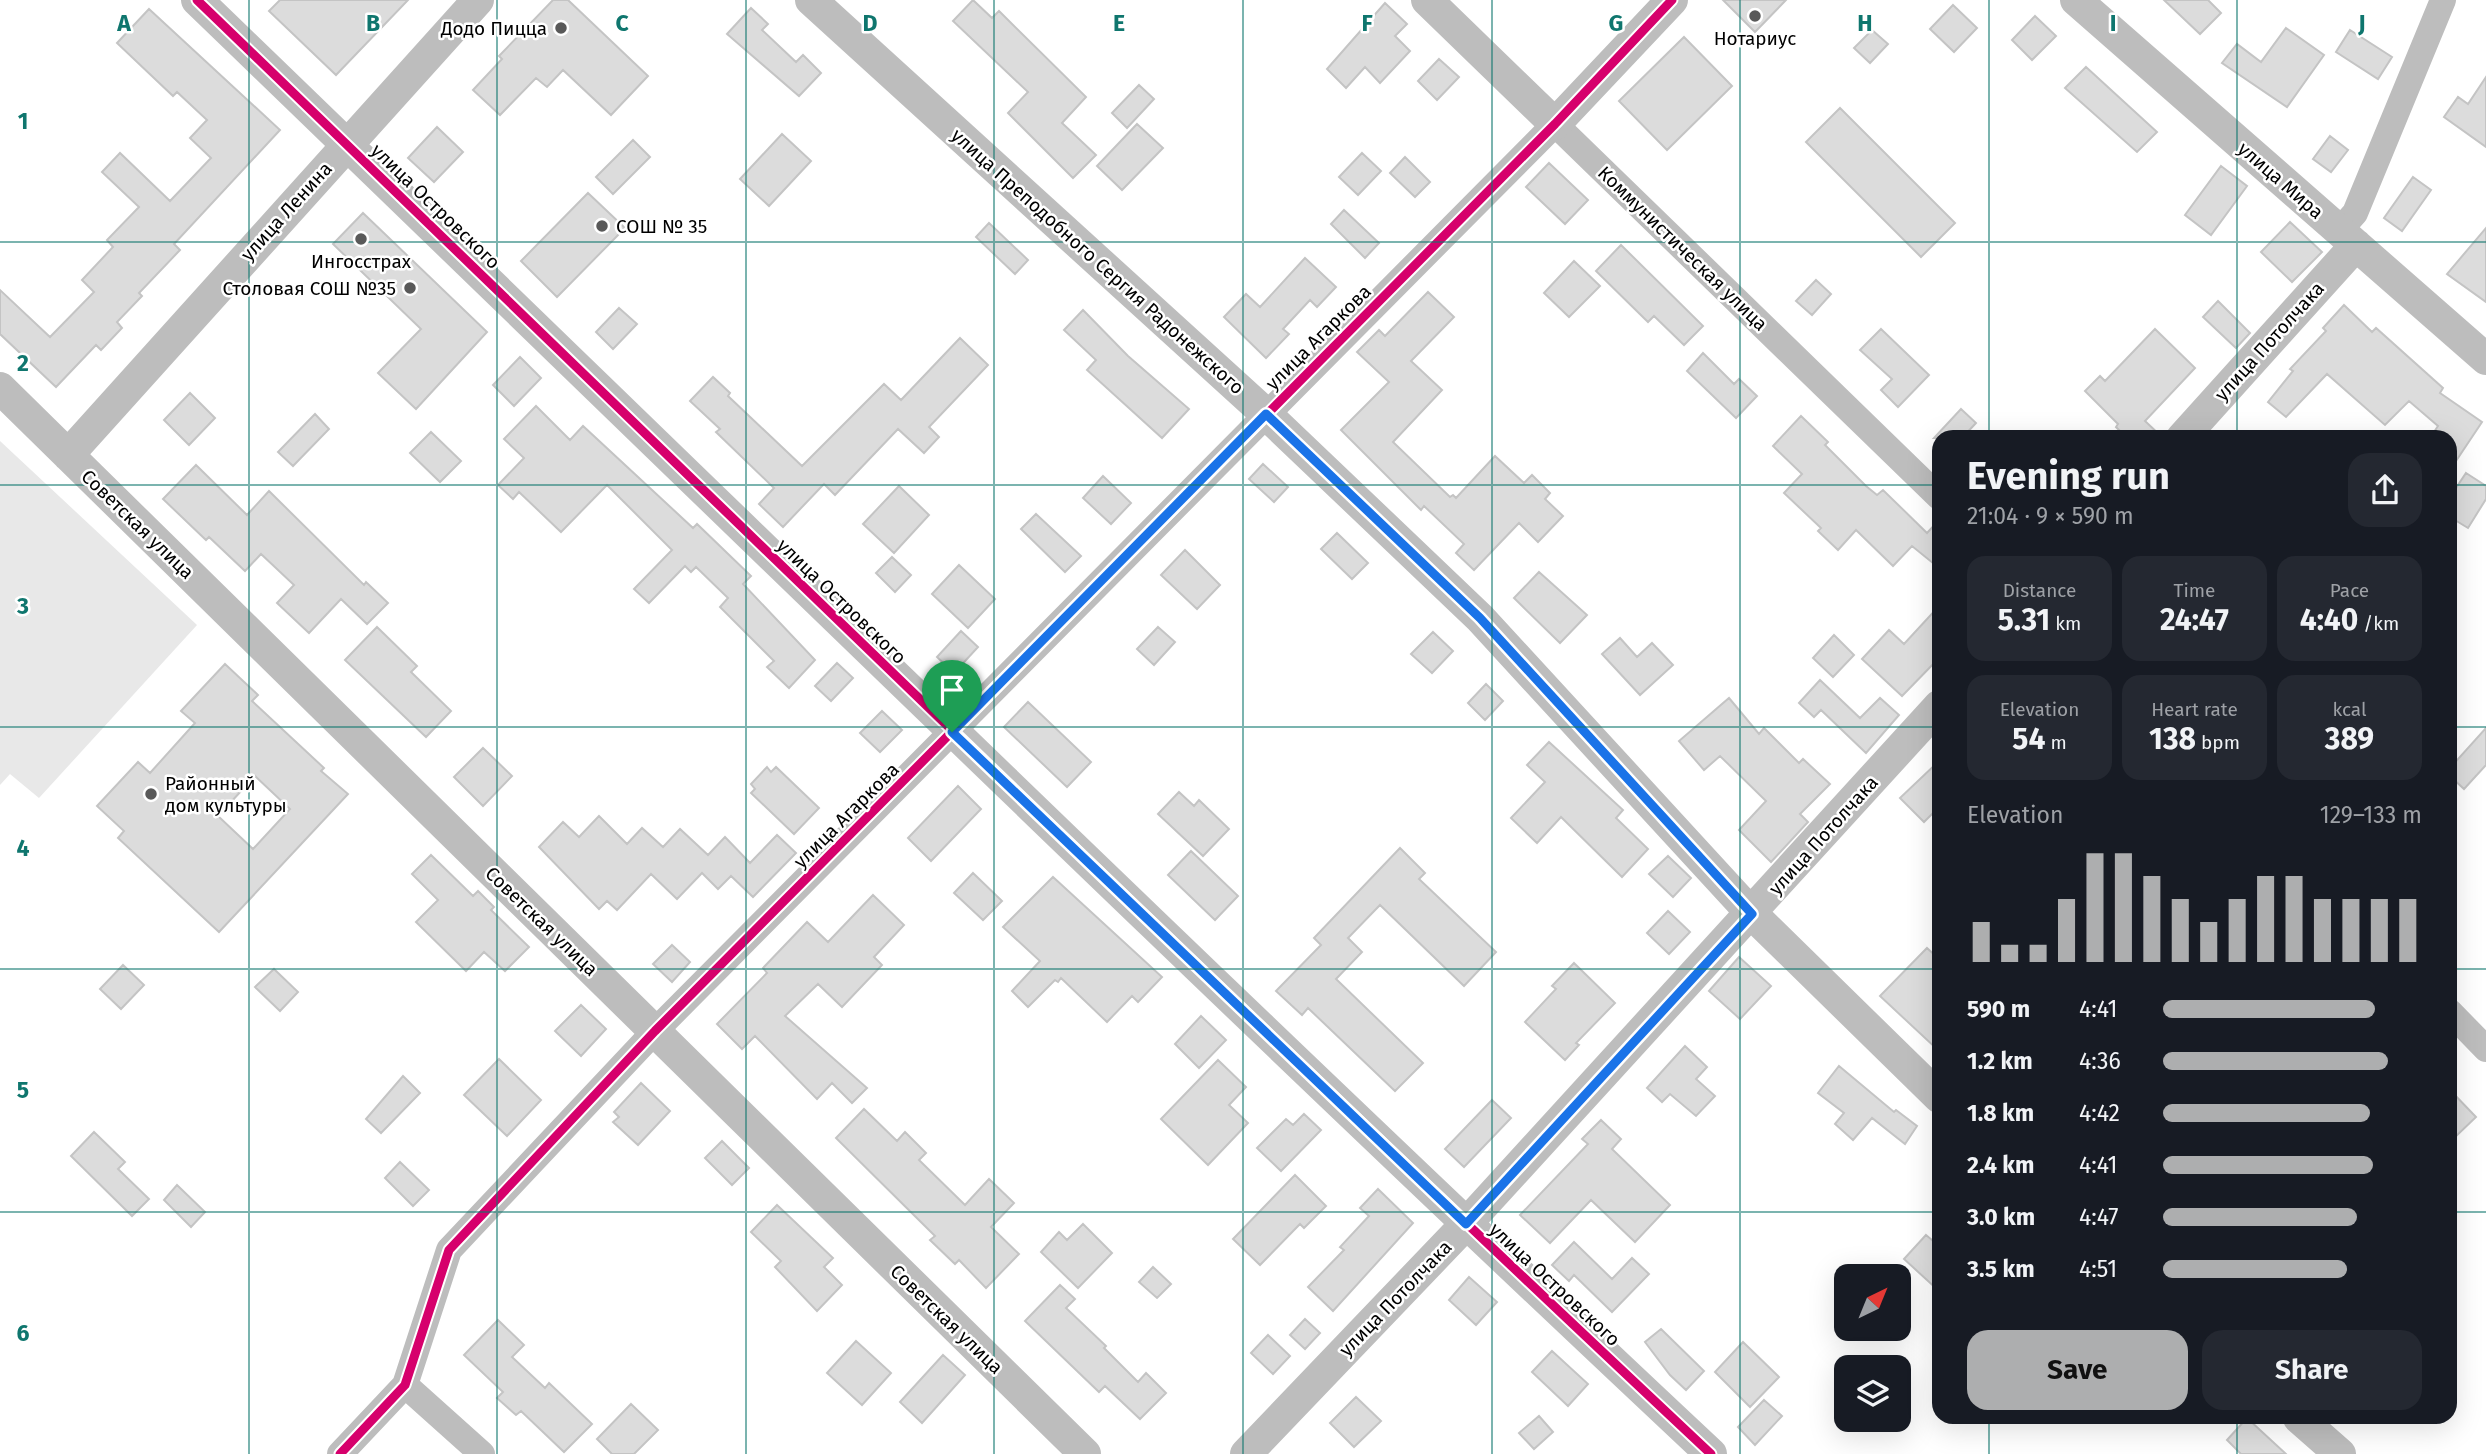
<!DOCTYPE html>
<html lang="en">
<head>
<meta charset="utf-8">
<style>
  :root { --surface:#171b24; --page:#242831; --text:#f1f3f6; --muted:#9ea1a6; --accent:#adaeaf }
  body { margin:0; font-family:"Fira Sans",sans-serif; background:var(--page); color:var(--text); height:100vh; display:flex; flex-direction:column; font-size:26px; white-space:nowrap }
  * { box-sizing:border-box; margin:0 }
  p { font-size:23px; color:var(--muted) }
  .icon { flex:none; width:38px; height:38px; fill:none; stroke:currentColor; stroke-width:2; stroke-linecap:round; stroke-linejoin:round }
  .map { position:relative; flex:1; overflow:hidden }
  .side { position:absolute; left:1932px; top:430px; width:525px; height:994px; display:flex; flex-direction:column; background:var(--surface); border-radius:21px; box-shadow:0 7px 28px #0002 }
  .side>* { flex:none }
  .needle { width:46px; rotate:43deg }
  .controls { position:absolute; left:1834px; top:1264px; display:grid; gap:14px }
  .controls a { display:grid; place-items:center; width:77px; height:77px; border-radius:14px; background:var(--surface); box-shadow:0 7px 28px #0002; font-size:35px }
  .pin { position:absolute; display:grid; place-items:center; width:60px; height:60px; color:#fff; margin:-72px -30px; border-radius:50% 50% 50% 0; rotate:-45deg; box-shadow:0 0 7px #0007 }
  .pin .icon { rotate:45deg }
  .round { display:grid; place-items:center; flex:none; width:74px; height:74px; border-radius:21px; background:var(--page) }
  .summary { display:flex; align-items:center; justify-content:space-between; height:119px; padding:0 35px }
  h1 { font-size:38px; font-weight:700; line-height:52px }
  .metrics { display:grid; grid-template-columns:repeat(3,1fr); gap:10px; height:119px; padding:7px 35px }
  .metrics div { display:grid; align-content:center; border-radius:18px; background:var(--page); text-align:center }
  .metrics b { font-size:30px; font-weight:700 }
  .metrics small { font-size:19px; font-weight:400 }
  .metrics p { font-size:19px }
  .chart { height:196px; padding:14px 35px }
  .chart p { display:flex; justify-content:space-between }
  .chart svg { width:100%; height:126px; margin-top:7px; stroke:var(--accent); stroke-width:6 }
  .primary-button { display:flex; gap:14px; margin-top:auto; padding:14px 35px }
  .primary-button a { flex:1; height:80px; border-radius:21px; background:var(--accent); color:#111; font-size:28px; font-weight:700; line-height:80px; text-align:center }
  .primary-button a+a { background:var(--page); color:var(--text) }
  ul { padding:0 35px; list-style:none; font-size:23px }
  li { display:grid; grid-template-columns:112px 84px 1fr; align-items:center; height:52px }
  li i { height:18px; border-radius:9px; background:var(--accent) }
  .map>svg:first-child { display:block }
</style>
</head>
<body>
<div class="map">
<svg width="2486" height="1454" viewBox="0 0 2486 1454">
  <rect width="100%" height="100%" fill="#fff"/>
  <path fill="#e8e8e8" d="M0,441L197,625L39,798L10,774L0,785Z"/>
  <path fill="#dcdcdc" stroke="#c4c4c4" stroke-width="2" fill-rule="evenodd" d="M280,0H408L336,75L269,11Z
    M553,0H568L648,76L611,115L563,70L547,87L536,78L500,115L473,90L502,59L499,56Z
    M973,0L992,18L999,11L1086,97L1062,123L1096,155L1073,178L1008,113L1028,92L953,21Z
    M1723,0H1786L1755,32Z
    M2164,0H2208L2221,13L2200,34Z
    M1385,3L1407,24L1395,36L1410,51L1380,83L1365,67L1346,88L1327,69Z
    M1953,5L1977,28L1954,52L1930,29Z
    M751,8L768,24L762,30L796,62L803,55L821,73L799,96L727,34Z
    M149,9L280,130L174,244L180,250L139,293L142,296L117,322L122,328L101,350L96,345L56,387L0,334V290L50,337L94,292L82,280L113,247L107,240L139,207L102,172L120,153L170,201L211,158L190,138L207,120L177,92L173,96L117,43Z
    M2035,16L2056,36L2032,60L2012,40Z
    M2286,28L2324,55L2287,107L2222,63L2237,44L2261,62Z
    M1872,30L1888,44L1870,63L1854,48Z
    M2350,30L2392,57L2378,79L2336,52Z
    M1684,37L1732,86L1667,150L1619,101Z
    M1439,59L1459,77L1437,100L1418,81Z
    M2086,67L2157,132L2137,152L2065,88Z
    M2486,77V147L2444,117L2458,97L2468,104Z
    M1139,85L1154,99L1127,128L1112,113Z
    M1840,108L1955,223L1921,257L1806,142Z
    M1137,124L1163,148L1122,190L1097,166Z
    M437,127L463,152L434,182L408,158Z
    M782,134L811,161L769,206L740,179Z
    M2330,136L2348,150L2331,172L2313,159Z
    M633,140L650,157L613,194L596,177Z
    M1362,153L1381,171L1358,195L1339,177Z
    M1405,157L1430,182L1415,197L1390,173Z
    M1549,163L1588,200L1565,224L1526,187Z
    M2221,166L2247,186L2211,235L2185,215Z
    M2413,177L2431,190L2402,231L2384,218Z
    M588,193L625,228L557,297L521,261Z
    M1344,210L1379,243L1365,258L1331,224Z
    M363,213L487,332L416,409L378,373L421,329L333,244Z
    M2290,222L2322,252L2292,282L2261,252Z
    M989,223L1028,260L1015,274L976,237Z
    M2486,228V302L2447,274Z
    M1621,245L1703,326L1684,345L1654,316L1648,322L1596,271Z
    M1305,258L1336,287L1317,307L1310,300L1283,329L1289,334L1266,358L1224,317L1246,294L1260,307Z
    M1574,261L1600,286L1569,317L1544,293Z
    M1816,280L1831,294L1812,315L1796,301Z
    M1428,292L1454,317L1411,361L1442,390L1393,442L1450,497L1453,495L1456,498L1495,456L1524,483L1532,475L1550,493L1545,499L1563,516L1538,542L1519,523L1474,570L1456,553L1464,544L1424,506L1421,510L1341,430L1389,382L1357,352L1379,330L1385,336Z
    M2218,301L2250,333L2236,348L2203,317Z
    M2344,305L2372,332L2376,328L2443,388L2440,393L2482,422L2450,470V438H2430L2438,426L2409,401L2385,425L2327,374L2286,417L2268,402L2293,371L2290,369L2326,331L2323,328Z
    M619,308L637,324L613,349L596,332Z
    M1083,310L1128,356L1189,409L1162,438L1087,370L1096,360L1064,330Z
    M1881,329L1929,375L1898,407L1881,390L1892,379L1860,350Z
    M2155,329L2195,368L2145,421L2163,438H2127L2116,427L2118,424L2085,391L2100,376L2105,381Z
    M960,338L988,365L929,427L939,437L924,453L898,429L835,495L824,484L783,527L759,504L774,488L716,432L720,429L690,401L713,377L730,393L728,396L802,466L884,384L901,400Z
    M1703,353L1734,384L1739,379L1757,396L1736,418L1687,371Z
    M520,357L541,378L514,406L493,385Z
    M190,393L215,418L189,445L164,420Z
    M536,406L570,440L583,426L693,528L697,524L751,576L743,584L815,660L789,688L767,667L774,661L720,607L728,598L696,567L691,572L685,566L649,603L634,589L672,550L607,485L561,532L519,492L513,499L498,485L524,458L504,439Z
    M1961,409L1976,423L1962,438H1934Z
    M315,414L329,429L293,466L278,452Z
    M1801,416L1828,442L1825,445L1866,486L1877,495L1883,490L1927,533L1939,520V568L1912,546L1893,566L1856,530L1838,550L1818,531L1821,528L1784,493L1802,474L1773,446Z
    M431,432L461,461L440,482L410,453Z
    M1263,464L1288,487L1274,502L1249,479Z
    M196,465L247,515L269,491L364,585L366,582L388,603L367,624L341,599L309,633L277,603L294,585L261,554L245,571L209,537L206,540L163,499Z
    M2466,473L2486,486V499L2468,528L2450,517V497Z
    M1103,476L1131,503L1111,524L1083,498Z
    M899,486L929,515L894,553L863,524Z
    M1036,514L1081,556L1065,572L1021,529Z
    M1337,533L1368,563L1352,579L1321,549Z
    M1185,550L1220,585L1197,609L1161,575Z
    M892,557L911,575L895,592L876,573Z
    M959,565L995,599L968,628L932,594Z
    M1539,572L1587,615L1560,643L1514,598Z
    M1939,606V658L1902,696L1862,659L1889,630L1904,644Z
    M377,627L417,666L411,672L451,711L426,737L345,660Z
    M1158,627L1175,642L1154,665L1137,649Z
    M961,631L978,647L954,673L937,657Z
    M1433,632L1453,651L1432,673L1411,654Z
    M1834,635L1854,655L1833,677L1813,658Z
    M1620,638L1637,657L1652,643L1673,665L1640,695L1602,654Z
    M837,663L853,678L831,701L815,686Z
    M225,664L258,695L252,701L324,768L321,771L348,794L219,932L118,838L124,831L97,806L138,762L150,773L195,723L181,711ZM255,776L290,809L253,849L218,816Z
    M1820,680L1860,718L1880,698L1899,715L1866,753L1821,710L1814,717L1799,703Z
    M1486,684L1503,701L1485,720L1468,703Z
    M1729,698L1759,734L1764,728L1799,763L1803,759L1830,784L1800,814L1808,822L1771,862L1739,830L1766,801L1720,756L1704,770L1679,741Z
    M1028,702L1091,762L1067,787L1004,727Z
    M882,711L902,730L880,752L860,733Z
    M2486,728V765L2464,789L2450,776V768Z
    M1549,742L1623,810L1616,818L1648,849L1622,877L1561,817L1537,843L1511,818L1545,782L1527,765Z
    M483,748L512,776L483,806L454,777Z
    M1939,761V807L1924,822L1900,798Z
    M767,767L771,772L776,767L819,808L794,834L751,793L755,789L751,784Z
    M958,786L981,809L931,861L908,838Z
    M1179,792L1194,806L1199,800L1229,829L1203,856L1158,814Z
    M599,816L627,844L642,828L663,847L680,829L708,855L725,837L750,863L777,835L796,853L753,897L731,876L718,889L702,873L677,899L651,874L617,910L607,901L599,909L539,847L563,822L579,837Z
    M1400,848L1425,873L1419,879L1496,952L1464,986L1380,905L1348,938L1362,952L1336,979L1423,1063L1395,1091L1308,1008L1302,1015L1276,991L1321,945L1314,938Z
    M1191,851L1238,896L1215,920L1168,875Z
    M431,855L473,896L478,891L494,907L491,910L529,947L505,971L484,952L466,971L416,922L438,900L412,874Z
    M1668,856L1691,878L1673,897L1649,874Z
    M973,873L1002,901L983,920L954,893Z
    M1053,877L1162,977L1138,1002L1132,996L1107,1022L1061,978L1058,982L1055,980L1028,1007L1012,991L1040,961L1003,927Z
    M873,895L904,925L874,957L882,965L842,1007L818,984L785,1016L867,1088L852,1103L832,1083L817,1099L755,1036L742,1049L717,1024L767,973L763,968L807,922L828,942Z
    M1668,911L1690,932L1669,954L1647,933Z
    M672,945L690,962L672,982L653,964Z
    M1927,948L1939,959V1051L1880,996Z
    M1739,957L1771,986L1740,1019L1709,991Z
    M1574,963L1615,1003L1576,1043L1579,1045L1565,1060L1525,1022L1556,989L1552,986Z
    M123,965L144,985L121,1009L100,989Z
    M274,969L298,992L280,1011L255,987Z
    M581,1005L606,1029L581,1056L555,1031Z
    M1201,1016L1226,1040L1199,1068L1175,1044Z
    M1685,1046L1707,1067L1696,1079L1715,1096L1696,1116L1670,1094L1662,1102L1647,1088Z
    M499,1059L541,1100L507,1136L464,1095Z
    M1218,1060L1246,1087L1229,1105L1248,1123L1208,1165L1161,1119Z
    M1839,1066L1894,1112L1896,1110L1917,1126L1905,1144L1872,1118L1853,1140L1835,1124L1844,1113L1818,1093Z
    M403,1076L420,1093L381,1133L366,1119Z
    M641,1083L670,1111L638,1145L613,1122L619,1117L614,1112Z
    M2450,1090L2476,1117L2450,1142Z
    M1492,1100L1511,1118L1464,1167L1445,1149Z
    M864,1109L897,1141L905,1132L926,1153L919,1160L965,1205L989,1179L1014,1203L991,1227L1019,1254L986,1288L959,1260L955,1264L930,1240L935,1236L836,1138Z
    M1304,1114L1321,1130L1281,1171L1257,1148L1286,1119L1293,1125Z
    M1601,1120L1621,1139L1612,1149L1670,1205L1635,1242L1591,1200L1550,1243L1520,1215L1588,1144L1582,1139Z
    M94,1132L125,1162L118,1169L149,1199L132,1216L71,1156Z
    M722,1141L749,1168L732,1185L705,1158Z
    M400,1162L429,1190L413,1206L385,1178Z
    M1295,1175L1326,1206L1304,1228L1300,1224L1260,1265L1233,1239Z
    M177,1185L205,1212L191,1227L164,1200Z
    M1378,1189L1413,1223L1333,1311L1308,1287L1344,1250L1340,1247L1369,1216L1360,1208Z
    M777,1205L833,1258L824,1267L842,1285L817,1311L775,1267L781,1261L751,1232Z
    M1083,1224L1112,1253L1078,1288L1041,1252L1059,1232L1067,1240Z
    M1926,1235L1939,1246V1291L1904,1259Z
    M1574,1242L1612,1279L1632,1258L1649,1274L1612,1312L1574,1275L1569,1281L1552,1265Z
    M1153,1267L1171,1284L1157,1298L1139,1282Z
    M1469,1277L1497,1302L1476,1325L1449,1300Z
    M1060,1285L1075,1299L1066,1308L1106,1346L1104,1348L1138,1382L1146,1373L1166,1393L1140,1419L1105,1386L1099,1392L1025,1321Z
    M1305,1319L1320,1333L1305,1349L1290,1335Z
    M498,1320L524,1345L512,1357L545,1388L549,1383L592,1424L564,1452L521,1411L516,1415L497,1398L503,1392L464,1355Z
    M1661,1329L1704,1371L1686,1390L1670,1375L1645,1342Z
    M1268,1335L1290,1356L1273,1374L1251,1353Z
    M856,1341L891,1373L862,1405L827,1373Z
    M1743,1342L1779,1377L1750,1407L1715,1372Z
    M1552,1351L1588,1384L1568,1406L1532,1372Z
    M943,1355L965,1375L922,1423L900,1402Z
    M1356,1397L1381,1421L1354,1447L1330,1423Z
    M1764,1400L1782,1416L1755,1445L1738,1427Z
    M631,1404L658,1430L634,1454H612L597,1439Z
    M1539,1416L1553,1432L1534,1449L1519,1433Z
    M2247,1418L2286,1454H2241L2227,1440Z"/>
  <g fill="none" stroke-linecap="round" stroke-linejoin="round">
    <path stroke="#bdbdbd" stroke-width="26" d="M2339,231L2355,213L2443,0
      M2450,1012L2486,1049
      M405,1385L482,1454
      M340,1454L405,1385L449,1250L655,1031L1555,124L1939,497"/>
    <path stroke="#bdbdbd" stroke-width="32" d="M197,0C701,486 1201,976 1711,1454
      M811,0L1266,414L1480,618L1752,914L1939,1097
      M1427,0L1555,124L1672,0
      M2076,0L2486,359
      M0,388L1085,1454
      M2182,438L2356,245
      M68,455L478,0
      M2299,1418L2340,1454
      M1246,1454L1466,1224L1939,706"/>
    <g stroke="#fff" stroke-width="13">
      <path id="cycleway" d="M197,0C701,486 1201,976 1711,1454
        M340,1454L405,1385L449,1250L655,1031L1555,124L1672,0"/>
    </g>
    <use href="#cycleway" stroke="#d6006c" stroke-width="9"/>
  </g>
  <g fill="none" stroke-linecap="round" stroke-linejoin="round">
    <g stroke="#fff" stroke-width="14">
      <path id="route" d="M1266,414L1480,618L1752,914L1466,1224L952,732Z"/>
    </g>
    <use href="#route" stroke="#1a73e8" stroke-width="9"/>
  </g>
  <path fill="none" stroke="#0f766e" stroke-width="2" stroke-opacity="0.55" d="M249,0V1454M497,0V1454M746,0V1454M994,0V1454M1243,0V1454M1492,0V1454M1740,0V1454M1989,0V438M2237,0V438M0,242H2486M0,485H1939M2450,485H2486M0,727H1939M2450,727H2486M0,969H1939M2450,969H2486M0,1212H1939M2450,1212H2486M1989,1418V1454M2237,1418V1454"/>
  <g fill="#595959" stroke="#fff" stroke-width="2.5">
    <circle cx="1755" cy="16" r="7"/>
    <circle cx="561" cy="28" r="7"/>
    <circle cx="602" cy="226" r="7"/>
    <circle cx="361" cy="239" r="7"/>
    <circle cx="410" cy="288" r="7"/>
    <circle cx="151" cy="794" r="7"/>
  </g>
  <g text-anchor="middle" stroke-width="5" stroke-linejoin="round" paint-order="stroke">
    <g font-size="19" fill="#000" stroke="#fff" text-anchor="end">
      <text x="547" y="35">Додо Пицца</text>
      <text x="1755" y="45" text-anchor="middle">Нотариус</text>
      <text x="616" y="233" text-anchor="start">СОШ № 35</text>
      <text x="361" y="268" text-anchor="middle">Ингосстрах</text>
      <text x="396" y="295">Столовая СОШ №35</text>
      <text x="165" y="790" text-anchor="start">Районный<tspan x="165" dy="22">дом культуры</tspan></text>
    </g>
    <g font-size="19" fill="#000" stroke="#fff">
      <text transform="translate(2281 180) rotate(41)" y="7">улица Мира</text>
      <text transform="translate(436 206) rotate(44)" y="7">улица Островского</text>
      <text transform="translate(286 211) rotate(-48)" y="7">улица Ленина</text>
      <text transform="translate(1683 248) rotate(44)" y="7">Коммунистическая улица</text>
      <text transform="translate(1098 261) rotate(42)" y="7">улица Преподобного Сергия Радонежского</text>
      <text transform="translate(1318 337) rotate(-45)" y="7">улица Агаркова</text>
      <text transform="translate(2269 341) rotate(-48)" y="7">улица Потолчака</text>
      <text transform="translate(138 524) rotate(44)" y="7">Советская улица</text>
      <text transform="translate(842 601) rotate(44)" y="7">улица Островского</text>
      <text transform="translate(846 815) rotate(-45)" y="7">улица Агаркова</text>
      <text transform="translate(1823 835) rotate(-48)" y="7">улица Потолчака</text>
      <text transform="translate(542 921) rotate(44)" y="7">Советская улица</text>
      <text transform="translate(1555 1284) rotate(43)" y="7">улица Островского</text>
      <text transform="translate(1395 1298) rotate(-46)" y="7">улица Потолчака</text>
      <text transform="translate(947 1319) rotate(44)" y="7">Советская улица</text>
    </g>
  </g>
  <g font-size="23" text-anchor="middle" font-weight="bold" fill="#0f766e" stroke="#fff" stroke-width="5" stroke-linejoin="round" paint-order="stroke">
    <text x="124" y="31">A</text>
    <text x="373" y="31">B</text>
    <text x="622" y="31">C</text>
    <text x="870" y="31">D</text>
    <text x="1119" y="31">E</text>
    <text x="1367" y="31">F</text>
    <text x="1616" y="31">G</text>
    <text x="1865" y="31">H</text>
    <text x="2113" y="31">I</text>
    <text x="2362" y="31">J</text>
    <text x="23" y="129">1</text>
    <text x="23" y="371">2</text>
    <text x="23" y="614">3</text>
    <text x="23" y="856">4</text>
    <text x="23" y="1098">5</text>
    <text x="23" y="1341">6</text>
  </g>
</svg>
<div class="controls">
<a><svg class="needle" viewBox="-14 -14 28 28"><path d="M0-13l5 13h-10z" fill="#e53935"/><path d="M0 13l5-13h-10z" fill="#9ea1a6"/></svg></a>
<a><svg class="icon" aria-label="layers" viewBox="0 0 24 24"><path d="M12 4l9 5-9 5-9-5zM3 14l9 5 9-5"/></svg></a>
</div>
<div class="pin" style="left:952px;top:732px;background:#1e9e55"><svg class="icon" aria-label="arrive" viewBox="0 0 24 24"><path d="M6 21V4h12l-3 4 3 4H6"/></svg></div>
<section class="side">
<div class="summary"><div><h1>Evening run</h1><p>21:04 · 9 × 590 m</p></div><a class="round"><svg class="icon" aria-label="share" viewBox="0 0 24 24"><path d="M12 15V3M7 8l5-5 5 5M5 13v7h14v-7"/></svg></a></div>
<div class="metrics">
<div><p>Distance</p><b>5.31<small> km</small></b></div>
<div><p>Time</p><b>24:47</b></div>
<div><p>Pace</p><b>4:40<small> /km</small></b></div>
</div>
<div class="metrics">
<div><p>Elevation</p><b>54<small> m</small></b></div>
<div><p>Heart rate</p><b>138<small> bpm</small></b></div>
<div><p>kcal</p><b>389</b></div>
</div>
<div class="chart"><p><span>Elevation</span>129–133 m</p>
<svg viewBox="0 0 160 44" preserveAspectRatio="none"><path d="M5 44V30M15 44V38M25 44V38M35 44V22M45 44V6M55 44V6M65 44V14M75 44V22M85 44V30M95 44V22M105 44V14M115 44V14M125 44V22M135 44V22M145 44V22M155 44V22"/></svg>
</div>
<ul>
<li><b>590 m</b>4:41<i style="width:82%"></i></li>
<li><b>1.2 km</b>4:36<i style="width:87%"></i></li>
<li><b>1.8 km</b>4:42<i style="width:80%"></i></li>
<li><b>2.4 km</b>4:41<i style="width:81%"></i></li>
<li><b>3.0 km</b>4:47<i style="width:75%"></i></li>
<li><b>3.5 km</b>4:51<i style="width:71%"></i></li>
</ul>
<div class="primary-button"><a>Save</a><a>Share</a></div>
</section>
</div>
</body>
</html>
